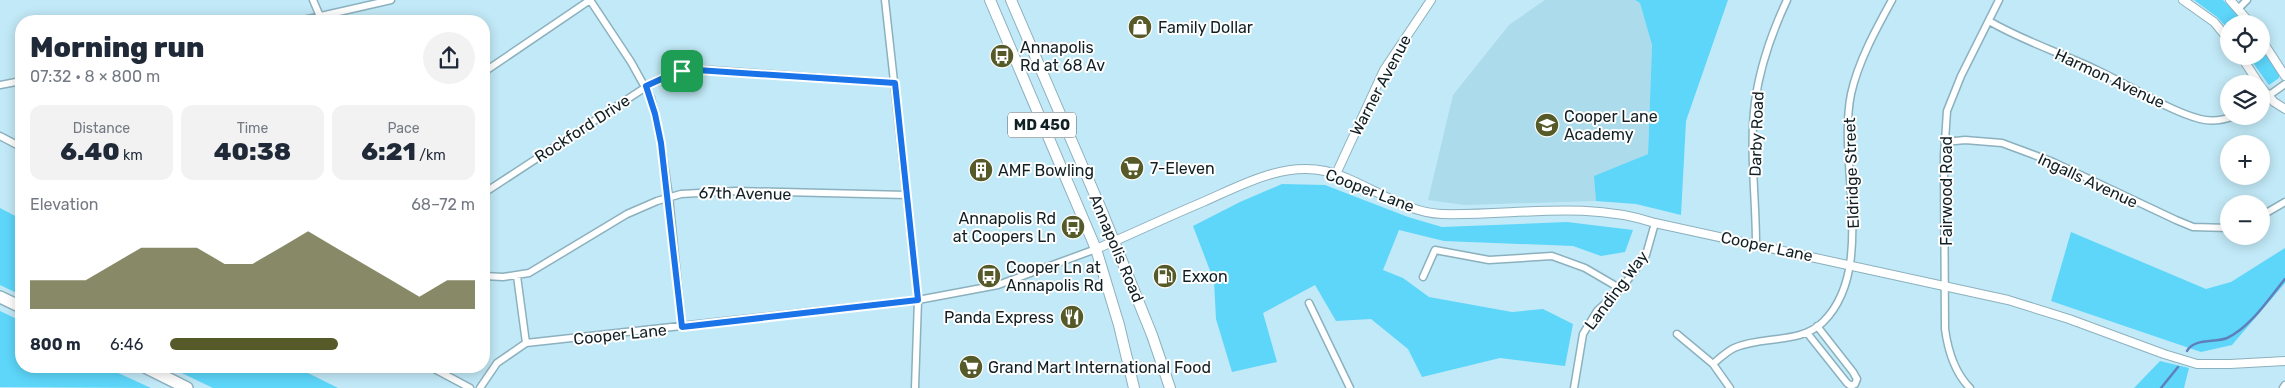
<!DOCTYPE html>
<html lang="en">
<head>
<meta charset="utf-8">
<style>
  :root { --surface:#fff; --page:#f2f2f3; --text:#1f2937; --muted:#747a83; --accent:#565a28 }
  body { margin:0; font-family:Rubik,sans-serif; background:var(--page); color:var(--text); height:100vh; display:flex; flex-direction:column; font-size:19px; white-space:nowrap }
  * { box-sizing:border-box; margin:0 }
  p { font-size:16px; color:var(--muted) }
  .icon { flex:none; width:28px; height:28px; fill:none; stroke:currentColor; stroke-width:2; stroke-linecap:round; stroke-linejoin:round }
  .map { position:relative; flex:1; overflow:hidden }
  .details { position:absolute; left:15px; top:15px; width:475px; height:358px; display:flex; flex-direction:column; background:var(--surface); border-radius:20px; box-shadow:0 2px 12px #0003 }
  .details>* { flex:none }
  .fabs { position:absolute; left:2220px; top:15px; display:grid; gap:10px }
  .fabs a { display:grid; place-items:center; width:50px; height:50px; border-radius:50%; background:var(--surface); box-shadow:0 2px 12px #0003; font-size:25px }
  .pin { position:absolute; display:grid; place-items:center; width:42px; height:42px; color:#fff; margin:-21px; border-radius:10px; box-shadow:0 2px 8px #0006 }
  .round { display:grid; place-items:center; flex:none; width:52px; height:52px; border-radius:26px; background:var(--page) }
  .overview { display:flex; align-items:center; justify-content:space-between; height:85px; padding:0 15px }
  h1 { font-size:28px; font-weight:800; line-height:38px }
  .figures { display:grid; grid-template-columns:repeat(3,1fr); gap:8px; height:85px; padding:5px 15px }
  .figures div { display:grid; align-content:center; border-radius:12px; background:var(--page); text-align:center }
  .figures b { font-size:25px; font-weight:800 }
  .figures small { font-size:14px; font-weight:400 }
  .figures p { font-size:14px }
  .chart { height:140px; padding:10px 15px }
  .chart p { display:flex; justify-content:space-between }
  .chart svg { width:100%; height:90px; margin-top:5px; fill:var(--accent); opacity:.7 }
  ul { padding:0 15px; list-style:none; font-size:16px }
  li { display:grid; grid-template-columns:80px 60px 1fr; align-items:center; height:38px }
  li i { height:12px; border-radius:6px; background:var(--accent) }
  .map>svg:first-child { display:block }
</style>
</head>
<body>
<div class="map">
<svg width="2285" height="388" viewBox="0 0 2285 388">
  <rect width="100%" height="100%" fill="#c2e9f7"/>
  <path fill="#acdbeb" d="M1545,0H1635L1640,3L1652,45L1648,154L1595,176L1596,201L1464,205L1428,200L1453,95L1509,25Z"/>
  <path fill="#5dd6fa" d="M1635,0H1728L1686,121L1681,215L1636,204L1596,201L1594,176L1648,154L1652,45L1640,3Z
    M2194,0H2223L2247,24H2229V30L2217,17Z
    M2261,45L2279,75V78L2269,85L2248,56H2261Z
    M1282,184L1325,185L1408,217L1442,227L1567,222L1633,230L1625,252L1601,256L1573,246L1444,241L1399,230L1383,270L1403,278L1429,297L1512,312L1543,309L1573,324L1565,366L1500,358L1422,377L1408,349L1371,319L1336,321L1315,285L1263,313L1277,362L1232,372L1216,319L1214,281L1193,226L1240,202Z
    M0,208L21,219V295L0,285Z
    M2071,232L2206,289L2231,282L2285,248V283L2232,345L2201,352L2051,301Z
    M0,311L21,321V366H103L151,388L0,387Z
    M2160,361L2189,368L2184,388H2134Z
    M167,366H294L338,388H213Z"/>
  <g fill="none" stroke-linecap="round" stroke-linejoin="round">
    <path stroke="#5f80bb" stroke-width="2.5" d="M2187,351C2194,338 2215,343 2227,338C2251,327 2269,298 2285,279
      M2161,388L2178,367"/>
    <g stroke="#8cb1be" stroke-width="9">
      <path id="minor" d="M313,0L322,21
        M590,0L631,62L651,98L661,143L669,197L682,327
        M885,0L918,300L915,388
        M2239,8L2247,0
        M299,21L391,0
        M1989,21C2023,41 2061,53 2097,70C2129,85 2167,110 2200,119C2211,122 2224,120 2234,116
        M484,72L590,0
        M0,85L21,81
        M2261,101L2285,84
        M0,136L21,147
        M1945,142L1965,140L2002,143L2053,162L2176,220L2193,227L2229,228
        M484,193L652,83L682,71L711,70L895,83
        M2261,216L2285,202
        M1756,244C1756,197 1749,149 1755,102C1760,66 1772,32 1787,0
        M484,276L503,277L529,273L627,214L657,201L681,194L736,191L907,195
        M517,276L526,343
        M1423,277L1435,250L1489,260L1552,256L1585,268L1621,289
        M1309,303L1350,388
        M1677,334L1713,364L1730,388
        M1808,334L1847,383L1851,386L1855,384L1857,379L1853,372L1817,326
        M1713,364C1720,358 1726,352 1734,348C1763,335 1799,345 1823,322C1877,269 1837,163 1851,94C1858,62 1876,29 1892,0
        M429,366L470,388
        M480,388L497,363L526,343L918,300L998,285L1096,249
        M1574,388L1583,334L1597,311L1621,289L1646,255L1655,223
        M1970,388C1954,372 1948,351 1945,329L1944,156L1947,111L1961,76L1999,0
        M2283,388L2285,385"/>
    </g>
    <g stroke="#8cb1be" stroke-width="10">
      <path id="tertiary" d="M2183,0L2214,22L2229,40
        M2230,0L2251,24
        M2261,39L2285,76
        M2241,56L2259,84
        M2261,87L2274,102L2285,109
        M1336,174L1384,70L1431,0
        M1096,249C1132,234 1167,217 1203,202C1242,185 1282,162 1325,171C1364,180 1402,213 1442,214C1514,216 1585,200 1655,223L2008,300L2069,319L2164,354L2197,364H2230L2285,361"/>
    </g>
    <g stroke="#8cb1be" stroke-width="12">
      <path id="primary" d="M990,0L1096,249L1119,325L1134,388
        M1011,0L1101,209L1152,335L1170,388"/>
    </g>
    <g stroke="#8cb1be" stroke-width="14">
      <path id="motorway" d="M0,297L21,307
        M143,366L187,388"/>
    </g>
    <use href="#minor" stroke="#fff" stroke-width="6"/>
    <use href="#tertiary" stroke="#fff" stroke-width="8"/>
    <use href="#primary" stroke="#fff" stroke-width="10"/>
    <use href="#motorway" stroke="#fff" stroke-width="11"/>
  </g>
  <g fill="none" stroke-linecap="round" stroke-linejoin="round">
    <g stroke="#fff" stroke-width="10">
      <path id="route" d="M697,70L895,83L918,300L682,327L661,143L655,114L646,86L670,75Z"/>
    </g>
    <use href="#route" stroke="#1a73e8" stroke-width="6"/>
  </g>
  <defs>
    <g id="shop-disc" transform="scale(1.25)"><circle r="9.5" fill="#565a28" stroke="#fff"/><path d="M-5-2.5h2.3a2.7 3.5 0 0 1 5.4 0H5L5.5 6h-11ZM-1.5-2.5h3a1.5 2.3 0 0 0-3 0Z" fill="#fff"/></g>
    <g id="bus-disc" transform="scale(1.25)"><circle r="9.5" fill="#565a28" stroke="#fff"/><path d="M-5-6H5V4H4V6H2V4H-2V6H-4V4H-5ZM-3.5-4V0h7V-4ZM-3.5 1.2v1.5H-2V1.2ZM2 1.2v1.5H3.5V1.2Z" fill="#fff"/></g>
    <g id="school-disc" transform="scale(1.25)"><circle r="9.5" fill="#565a28" stroke="#fff"/><path d="M0-5L7-2L0 1L-7-2ZM-4 1L0 2.5L4 1V4Q0 6-4 4Z" fill="#fff"/></g>
    <g id="supermarket-disc" transform="scale(1.25)"><circle r="9.5" fill="#565a28" stroke="#fff"/><path d="M-6-5.5h2.5l.6 2H6L4.5 2H-2.5L-4.4-4H-6ZM-1.5 3.2a1.3 1.3 0 1 0 .1 0ZM3 3.2a1.3 1.3 0 1 0 .1 0Z" fill="#fff"/></g>
    <g id="building-disc" transform="scale(1.25)"><circle r="9.5" fill="#565a28" stroke="#fff"/><path d="M-4-6H4V6H1V3H-1V6H-4ZM-2.5-4.3h1.7v1.8h-1.7ZM.8-4.3h1.7v1.8H.8ZM-2.5-1h1.7V.8h-1.7ZM.8-1h1.7V.8H.8Z" fill="#fff"/></g>
    <g id="fuel-disc" transform="scale(1.25)"><circle r="9.5" fill="#565a28" stroke="#fff"/><path d="M-5.5-6h7V0h2V4h1.3V-2.5L3-4.5l.8-.8L6-3V5H2.5V1h-1V6h-7ZM-4.2-4.7v3.2H.2V-4.7Z" fill="#fff"/></g>
    <g id="restaurant-disc" transform="scale(1.25)"><circle r="9.5" fill="#565a28" stroke="#fff"/><path d="M-5-6h1v4h1v-4h1v4h1v-4h1v5L-1.5 .5V6h-2V.5L-5-1ZM5-6V6H3V1.5H1.5Q1.5-4 5-6Z" fill="#fff"/></g>
  </defs>
  <g fill-rule="evenodd">
    <use href="#shop-disc" x="1140" y="27"/>
    <use href="#bus-disc" x="1002" y="56"/>
    <use href="#school-disc" x="1547" y="125"/>
    <use href="#supermarket-disc" x="1132" y="168"/>
    <use href="#building-disc" x="981" y="170"/>
    <use href="#bus-disc" x="1073" y="227"/>
    <use href="#bus-disc" x="989" y="276"/>
    <use href="#fuel-disc" x="1165" y="276"/>
    <use href="#restaurant-disc" x="1072" y="317"/>
    <use href="#supermarket-disc" x="971" y="367"/>
  </g>
  <g text-anchor="middle" stroke-width="4" stroke-linejoin="round" paint-order="stroke">
    <rect fill="#fff" stroke="#586366" stroke-width="1" x="1008" y="112.5" width="68" height="25" rx="4"/>
    <g font-size="15" font-weight="bold" fill="#112025">
      <text x="1042" y="130">MD 450</text>
    </g>
    <g font-size="16" fill="#112025" stroke="#fff" text-anchor="start">
      <text x="1158" y="33">Family Dollar</text>
      <text x="1020" y="53">Annapolis<tspan x="1020" dy="18">Rd at 68 Av</tspan></text>
      <text x="1564" y="122">Cooper Lane<tspan x="1564" dy="18">Academy</tspan></text>
      <text x="1150" y="174">7-Eleven</text>
      <text x="998" y="176">AMF Bowling</text>
      <text x="1056" y="224" text-anchor="end">Annapolis Rd<tspan x="1056" dy="18">at Coopers Ln</tspan></text>
      <text x="1006" y="273">Cooper Ln at<tspan x="1006" dy="18">Annapolis Rd</tspan></text>
      <text x="1182" y="282">Exxon</text>
      <text x="1054" y="323" text-anchor="end">Panda Express</text>
      <text x="988" y="373">Grand Mart International Food</text>
    </g>
    <g font-size="16" fill="#112025" stroke="#fff">
      <text transform="translate(2110 78) rotate(25)" y="6">Harmon Avenue</text>
      <text transform="translate(1380 85) rotate(-62)" y="6">Warner Avenue</text>
      <text transform="translate(582 128) rotate(-33)" y="6">Rockford Drive</text>
      <text transform="translate(1756 134) rotate(-88)" y="6">Darby Road</text>
      <text transform="translate(1851 173) rotate(-92)" y="6">Eldridge Street</text>
      <text transform="translate(2088 180) rotate(25)" y="6">Ingalls Avenue</text>
      <text transform="translate(1370 190) rotate(21)" y="6">Cooper Lane</text>
      <text transform="translate(1946 191) rotate(-90)" y="6">Fairwood Road</text>
      <text transform="translate(745 193) rotate(1)" y="6">67th Avenue</text>
      <text transform="translate(1767 246) rotate(12)" y="6">Cooper Lane</text>
      <text transform="translate(1117 248) rotate(67)" y="6">Annapolis Road</text>
      <text transform="translate(1616 290) rotate(-53)" y="6">Landing Way</text>
      <text transform="translate(620 334) rotate(-6)" y="6">Cooper Lane</text>
    </g>
  </g>
</svg>
<div class="fabs">
<a><svg class="icon" aria-label="locate" viewBox="0 0 24 24"><circle cx="12" cy="12" r="6"/><path d="M12 2v4M12 18v4M2 12h4M18 12h4"/></svg></a>
<a><svg class="icon" aria-label="layers" viewBox="0 0 24 24"><path d="M12 4l9 5-9 5-9-5zM3 14l9 5 9-5"/></svg></a>
<a>+</a>
<a>−</a>
</div>
<div class="pin" style="left:682px;top:71px;background:#1e9e55"><svg class="icon" aria-label="arrive" viewBox="0 0 24 24"><path d="M6 21V4h12l-3 4 3 4H6"/></svg></div>
<section class="details">
<div class="overview"><div><h1>Morning run</h1><p>07:32 · 8 × 800 m</p></div><a class="round"><svg class="icon" aria-label="share" viewBox="0 0 24 24"><path d="M12 15V3M7 8l5-5 5 5M5 13v7h14v-7"/></svg></a></div>
<div class="figures">
<div><p>Distance</p><b>6.40<small> km</small></b></div>
<div><p>Time</p><b>40:38</b></div>
<div><p>Pace</p><b>6:21<small> /km</small></b></div>
</div>
<div class="chart"><p><span>Elevation</span>68–72 m</p>
<svg viewBox="0 0 160 44" preserveAspectRatio="none"><path d="M0 44V30L10 30L20 30L30 22L40 14L50 14L60 14L70 22L80 22L90 14L100 6L110 14L120 22L130 30L140 38L150 30L160 30V44z"/></svg>
</div>
<ul>
<li><b>800 m</b>6:46<i style="width:55%"></i></li>
</ul>
</section>
</div>
</body>
</html>
